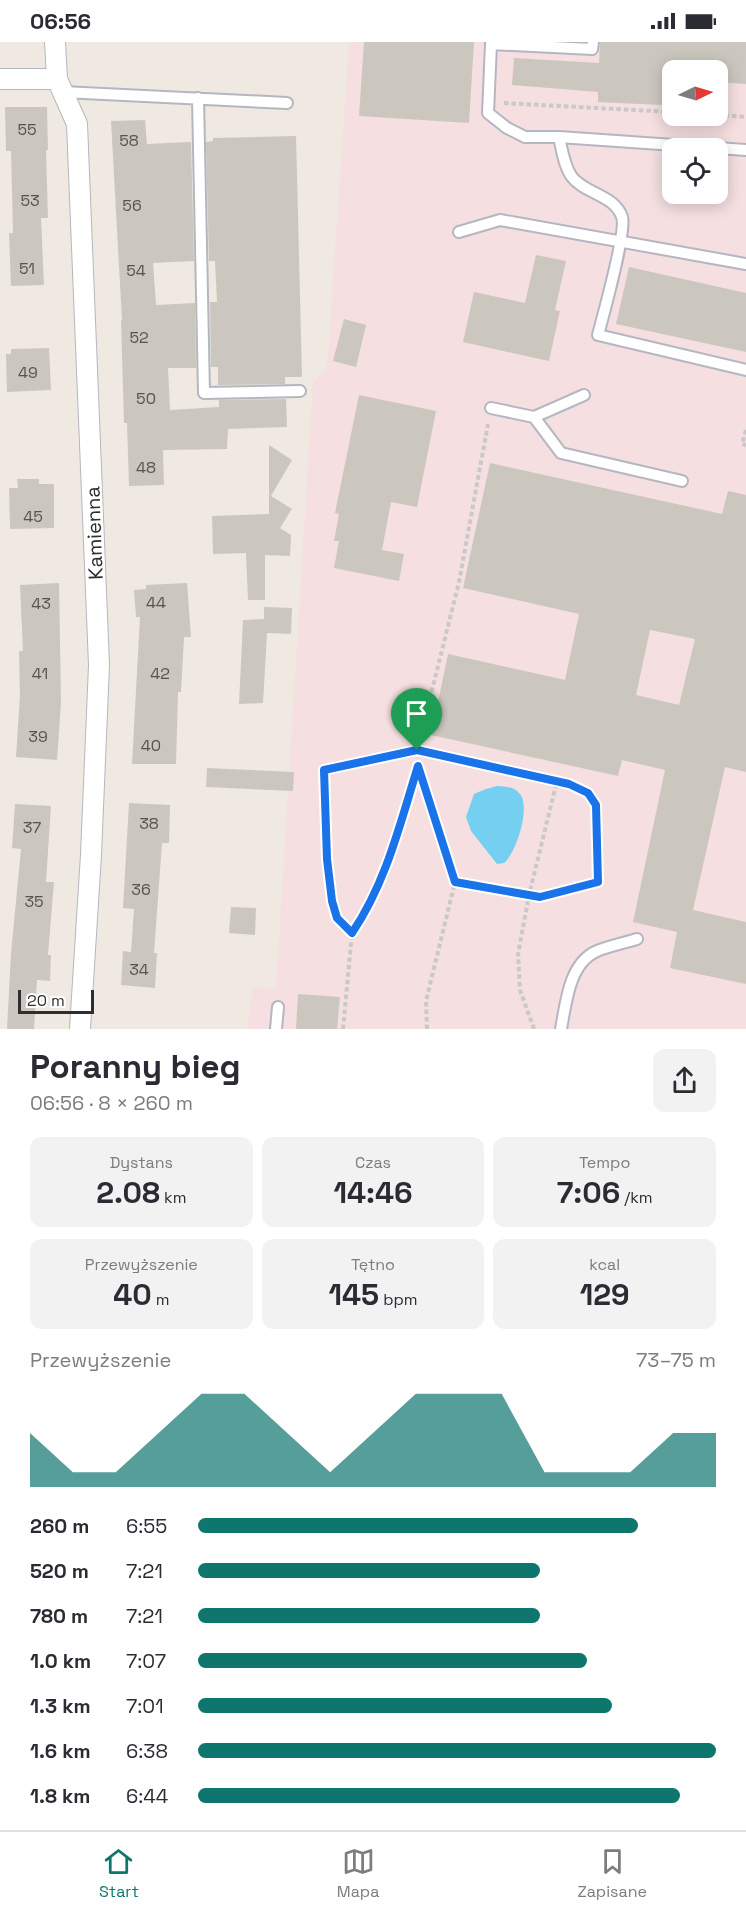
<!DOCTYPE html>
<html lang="pl">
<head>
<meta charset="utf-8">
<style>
  :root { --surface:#fff; --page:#f2f2f3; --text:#2b2b33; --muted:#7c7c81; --line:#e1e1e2; --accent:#0f766e }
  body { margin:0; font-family:"Space Grotesk",sans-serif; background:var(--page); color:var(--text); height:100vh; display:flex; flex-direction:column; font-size:22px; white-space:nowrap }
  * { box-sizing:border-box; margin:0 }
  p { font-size:20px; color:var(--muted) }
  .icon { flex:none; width:33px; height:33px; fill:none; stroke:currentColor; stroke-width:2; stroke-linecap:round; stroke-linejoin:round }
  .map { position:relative; height:987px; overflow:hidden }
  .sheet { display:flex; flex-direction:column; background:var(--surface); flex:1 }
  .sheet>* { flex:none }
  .needle { width:39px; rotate:85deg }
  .buttons { position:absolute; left:662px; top:18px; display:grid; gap:12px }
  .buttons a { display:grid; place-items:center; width:66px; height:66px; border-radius:12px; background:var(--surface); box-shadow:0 3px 15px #0003; font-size:30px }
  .scale { position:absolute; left:18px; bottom:15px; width:76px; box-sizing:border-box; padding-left:6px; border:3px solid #2e2e2e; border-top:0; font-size:16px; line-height:21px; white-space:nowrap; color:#2e2e2e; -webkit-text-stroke:4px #fff; paint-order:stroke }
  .pin { position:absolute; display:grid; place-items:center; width:51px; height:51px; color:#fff; margin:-62px -26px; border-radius:50% 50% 50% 0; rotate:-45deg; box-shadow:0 0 6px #0007 }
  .pin .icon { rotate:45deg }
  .round { display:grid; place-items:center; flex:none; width:63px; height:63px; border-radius:12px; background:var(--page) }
  .headline { display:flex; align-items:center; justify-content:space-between; height:102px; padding:0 30px }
  h1 { font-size:33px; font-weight:800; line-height:45px }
  .metrics { display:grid; grid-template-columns:repeat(3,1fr); gap:9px; height:102px; padding:6px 30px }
  .metrics div { display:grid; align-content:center; border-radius:12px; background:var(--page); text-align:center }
  .metrics b { font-size:30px; font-weight:800 }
  .metrics small { font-size:16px; font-weight:400 }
  .metrics p { font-size:16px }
  .chart { height:168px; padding:12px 30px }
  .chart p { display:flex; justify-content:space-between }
  .chart svg { width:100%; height:108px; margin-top:6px; fill:var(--accent); opacity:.7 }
  ul { padding:0 30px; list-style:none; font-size:20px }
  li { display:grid; grid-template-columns:96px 72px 1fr; align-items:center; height:45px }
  li i { height:15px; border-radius:8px; background:var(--accent) }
  .status { display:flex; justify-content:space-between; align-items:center; height:42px; padding:0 30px; background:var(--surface); direction:ltr }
  .status svg { height:16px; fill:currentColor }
  .tab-bar { display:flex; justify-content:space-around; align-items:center; height:84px; border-top:2px solid var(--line); background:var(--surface); font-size:16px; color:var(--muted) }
  .tab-bar a { display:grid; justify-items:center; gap:3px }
  .tab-bar .on { color:var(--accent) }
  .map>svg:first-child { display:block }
</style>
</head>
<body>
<div class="status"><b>06:56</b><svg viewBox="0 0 49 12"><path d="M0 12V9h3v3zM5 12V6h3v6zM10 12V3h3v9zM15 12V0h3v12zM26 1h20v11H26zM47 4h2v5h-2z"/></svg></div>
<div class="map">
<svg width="746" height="987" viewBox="0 0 746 987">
  <rect width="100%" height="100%" fill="#efe9e1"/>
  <path fill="#f5dfe0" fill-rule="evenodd" d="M349,0H746V987H247L253,945L276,947L313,340L327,327ZM672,28H717V74H672ZM672,106H717V152H672Z"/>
  <path fill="#75cff0" d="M497,744C505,745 513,744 519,751C532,763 516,812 504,821L497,822L471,789L466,775L474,752L486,747Z"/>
  <path fill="#cbc7bf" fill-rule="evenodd" d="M364,0H474L469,81L359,74Z
    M600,0H746V42L717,40V28H672V38H664L662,63L598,60V50L512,43L514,16L599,21Z
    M5,65H47L48,108H46L48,176H41L44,243L11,244L9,191H13L11,109H6Z
    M145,78L147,102L191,100L194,219L153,221L156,263L195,261L196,326H168L170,368L219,365V358L286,357L287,385L228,387L227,407L163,408L164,443L129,444L127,381H124L121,278H122L111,79Z
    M296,94L302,335H285V342L218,343V325H211L210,260H217L215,219H209L206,100L213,99V96Z
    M536,213L566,219L555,268L560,269L549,319L463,300L474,250L525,261Z
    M629,225L746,251V310L616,282Z
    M344,277L366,283L356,325L333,319Z
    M49,306L51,348L7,350L6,312H11V307Z
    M359,353L436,369L417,465L391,460L382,508L404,512L399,539L334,526L339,499H334L339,472L335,471Z
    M269,403L292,418L271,454L292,467L280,486L291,493L290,514L265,513V558H248L246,511L213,512L212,474L269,472Z
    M490,421L722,472L728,449L746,453V730L725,725L693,868L746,880V942L670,926L677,890L633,880L665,728L622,718L618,734L431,693L448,612L565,638L579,572L463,546ZM650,588L695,597L679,663L636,653Z
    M17,437H39V442H54V486L10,487L9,446H18Z
    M59,541L61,660L57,718L16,715L20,654L19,609H23L20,543Z
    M187,541L191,595H184L181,650H178L176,722H132L140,575H136L134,548L146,547V543Z
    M264,565L292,566L291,592L267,591L263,661L239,662L243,578L264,577Z
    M207,726L294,730L293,749L206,745Z
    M129,761L170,763L169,801H162L154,911H157L155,946L121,943L123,909L131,910L134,867L123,866Z
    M15,762L51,764L46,840H54L48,913H51L50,939L37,938L34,987H7L11,911L21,807L12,806Z
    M231,865L256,866L255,893L229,891Z
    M298,952L340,955L337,987H296Z"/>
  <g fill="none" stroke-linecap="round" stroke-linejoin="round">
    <g stroke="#b4b7c1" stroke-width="14">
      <path id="service" d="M593,0L592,7L491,2L488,71L507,86L525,95H559L746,108
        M63,50L287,61
        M198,56L204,351L300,349
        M559,95C562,108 564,124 572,135C585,152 615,153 622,175C627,188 603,274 598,293L746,328
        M459,190L500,178L746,222
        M584,353L534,375L561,411L682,439
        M491,366L534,375
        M276,987L278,965
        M561,987C566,961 569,921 597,909C609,904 624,901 637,897"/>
    </g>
    <g stroke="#b4b7c1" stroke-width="22">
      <path id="minor" d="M55,0L57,37L77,82L99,623L91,813L80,987
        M0,37H57"/>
    </g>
    <path stroke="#c9c9c9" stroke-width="4" stroke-dasharray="4.5 3" stroke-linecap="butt" d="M504,61L672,70
      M717,73L746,75
      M746,388L742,402L746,403
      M352,891L337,876L332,859L327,817L324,728L417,708L569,742L588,751L596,763L598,840L540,855L455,840L418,724L417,708L459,540L488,382
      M343,987L352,891L368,867L383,835L418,725
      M427,987L426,959L455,840
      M534,987L520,948L518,912L529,853L557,739"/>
    <use href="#service" stroke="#fff" stroke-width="10"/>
    <use href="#minor" stroke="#fff" stroke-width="20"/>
  </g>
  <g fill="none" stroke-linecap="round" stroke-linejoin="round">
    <g stroke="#fff" stroke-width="12">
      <path id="route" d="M417,708L569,742L588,751L596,763L598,840L540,855L455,840L418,724C400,782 386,841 352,891L337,876L332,859L327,817L324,728Z"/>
    </g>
    <use href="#route" stroke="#1a73e8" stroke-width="8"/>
  </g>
  <g text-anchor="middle" stroke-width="4.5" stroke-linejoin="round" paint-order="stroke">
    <g font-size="16" fill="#555452">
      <text x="27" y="93">55</text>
      <text x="129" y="104">58</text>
      <text x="30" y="164">53</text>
      <text x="132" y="169">56</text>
      <text x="27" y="232">51</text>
      <text x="136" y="234">54</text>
      <text x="139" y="301">52</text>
      <text x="28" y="336">49</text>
      <text x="146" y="362">50</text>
      <text x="146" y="431">48</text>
      <text x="33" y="480">45</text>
      <text x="156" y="566">44</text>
      <text x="41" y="567">43</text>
      <text x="40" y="637">41</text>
      <text x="160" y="637">42</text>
      <text x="38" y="700">39</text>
      <text x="151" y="709">40</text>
      <text x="149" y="787">38</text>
      <text x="32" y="791">37</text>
      <text x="141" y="853">36</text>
      <text x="34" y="865">35</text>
      <text x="139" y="933">34</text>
    </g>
    <g font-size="20" fill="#2e2e2e" stroke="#fff">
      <text transform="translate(94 491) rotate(-92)" y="7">Kamienna</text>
    </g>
  </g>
</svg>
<div class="buttons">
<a><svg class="needle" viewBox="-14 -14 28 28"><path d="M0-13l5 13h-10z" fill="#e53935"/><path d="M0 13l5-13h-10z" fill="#7c7c81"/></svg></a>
<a><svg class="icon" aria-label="locate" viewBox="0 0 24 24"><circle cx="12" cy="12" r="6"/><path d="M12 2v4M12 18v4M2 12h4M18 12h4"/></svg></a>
</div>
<div class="scale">20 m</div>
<div class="pin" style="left:417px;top:708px;background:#1e9e55"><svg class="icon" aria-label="arrive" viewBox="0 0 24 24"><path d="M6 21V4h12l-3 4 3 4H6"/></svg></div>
</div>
<section class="sheet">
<div class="headline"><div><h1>Poranny bieg</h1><p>06:56 · 8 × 260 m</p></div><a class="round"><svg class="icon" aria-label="share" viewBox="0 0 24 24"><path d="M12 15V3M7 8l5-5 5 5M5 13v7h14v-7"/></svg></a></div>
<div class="metrics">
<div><p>Dystans</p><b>2.08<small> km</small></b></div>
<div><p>Czas</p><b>14:46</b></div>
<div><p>Tempo</p><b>7:06<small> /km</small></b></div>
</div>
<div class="metrics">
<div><p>Przewyższenie</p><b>40<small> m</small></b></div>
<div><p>Tętno</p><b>145<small> bpm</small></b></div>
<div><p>kcal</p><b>129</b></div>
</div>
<div class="chart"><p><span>Przewyższenie</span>73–75 m</p>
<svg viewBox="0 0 160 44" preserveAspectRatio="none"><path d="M0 44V22L10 38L20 38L30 22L40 6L50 6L60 22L70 38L80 22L90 6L100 6L110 6L120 38L130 38L140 38L150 22L160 22V44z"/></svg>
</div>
<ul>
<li><b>260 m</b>6:55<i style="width:85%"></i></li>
<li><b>520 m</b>7:21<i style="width:66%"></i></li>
<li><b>780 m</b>7:21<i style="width:66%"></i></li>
<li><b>1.0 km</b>7:07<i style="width:75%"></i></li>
<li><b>1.3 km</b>7:01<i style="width:80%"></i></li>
<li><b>1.6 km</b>6:38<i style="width:100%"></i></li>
<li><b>1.8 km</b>6:44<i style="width:93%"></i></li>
</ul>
</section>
<nav class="tab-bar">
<a class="on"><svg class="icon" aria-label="home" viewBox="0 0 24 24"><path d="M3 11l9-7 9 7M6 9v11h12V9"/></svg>Start</a>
<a><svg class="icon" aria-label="map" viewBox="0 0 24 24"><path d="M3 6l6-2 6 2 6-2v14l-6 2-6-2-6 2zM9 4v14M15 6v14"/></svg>Mapa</a>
<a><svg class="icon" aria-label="saved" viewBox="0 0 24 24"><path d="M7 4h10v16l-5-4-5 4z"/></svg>Zapisane</a>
</nav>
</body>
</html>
